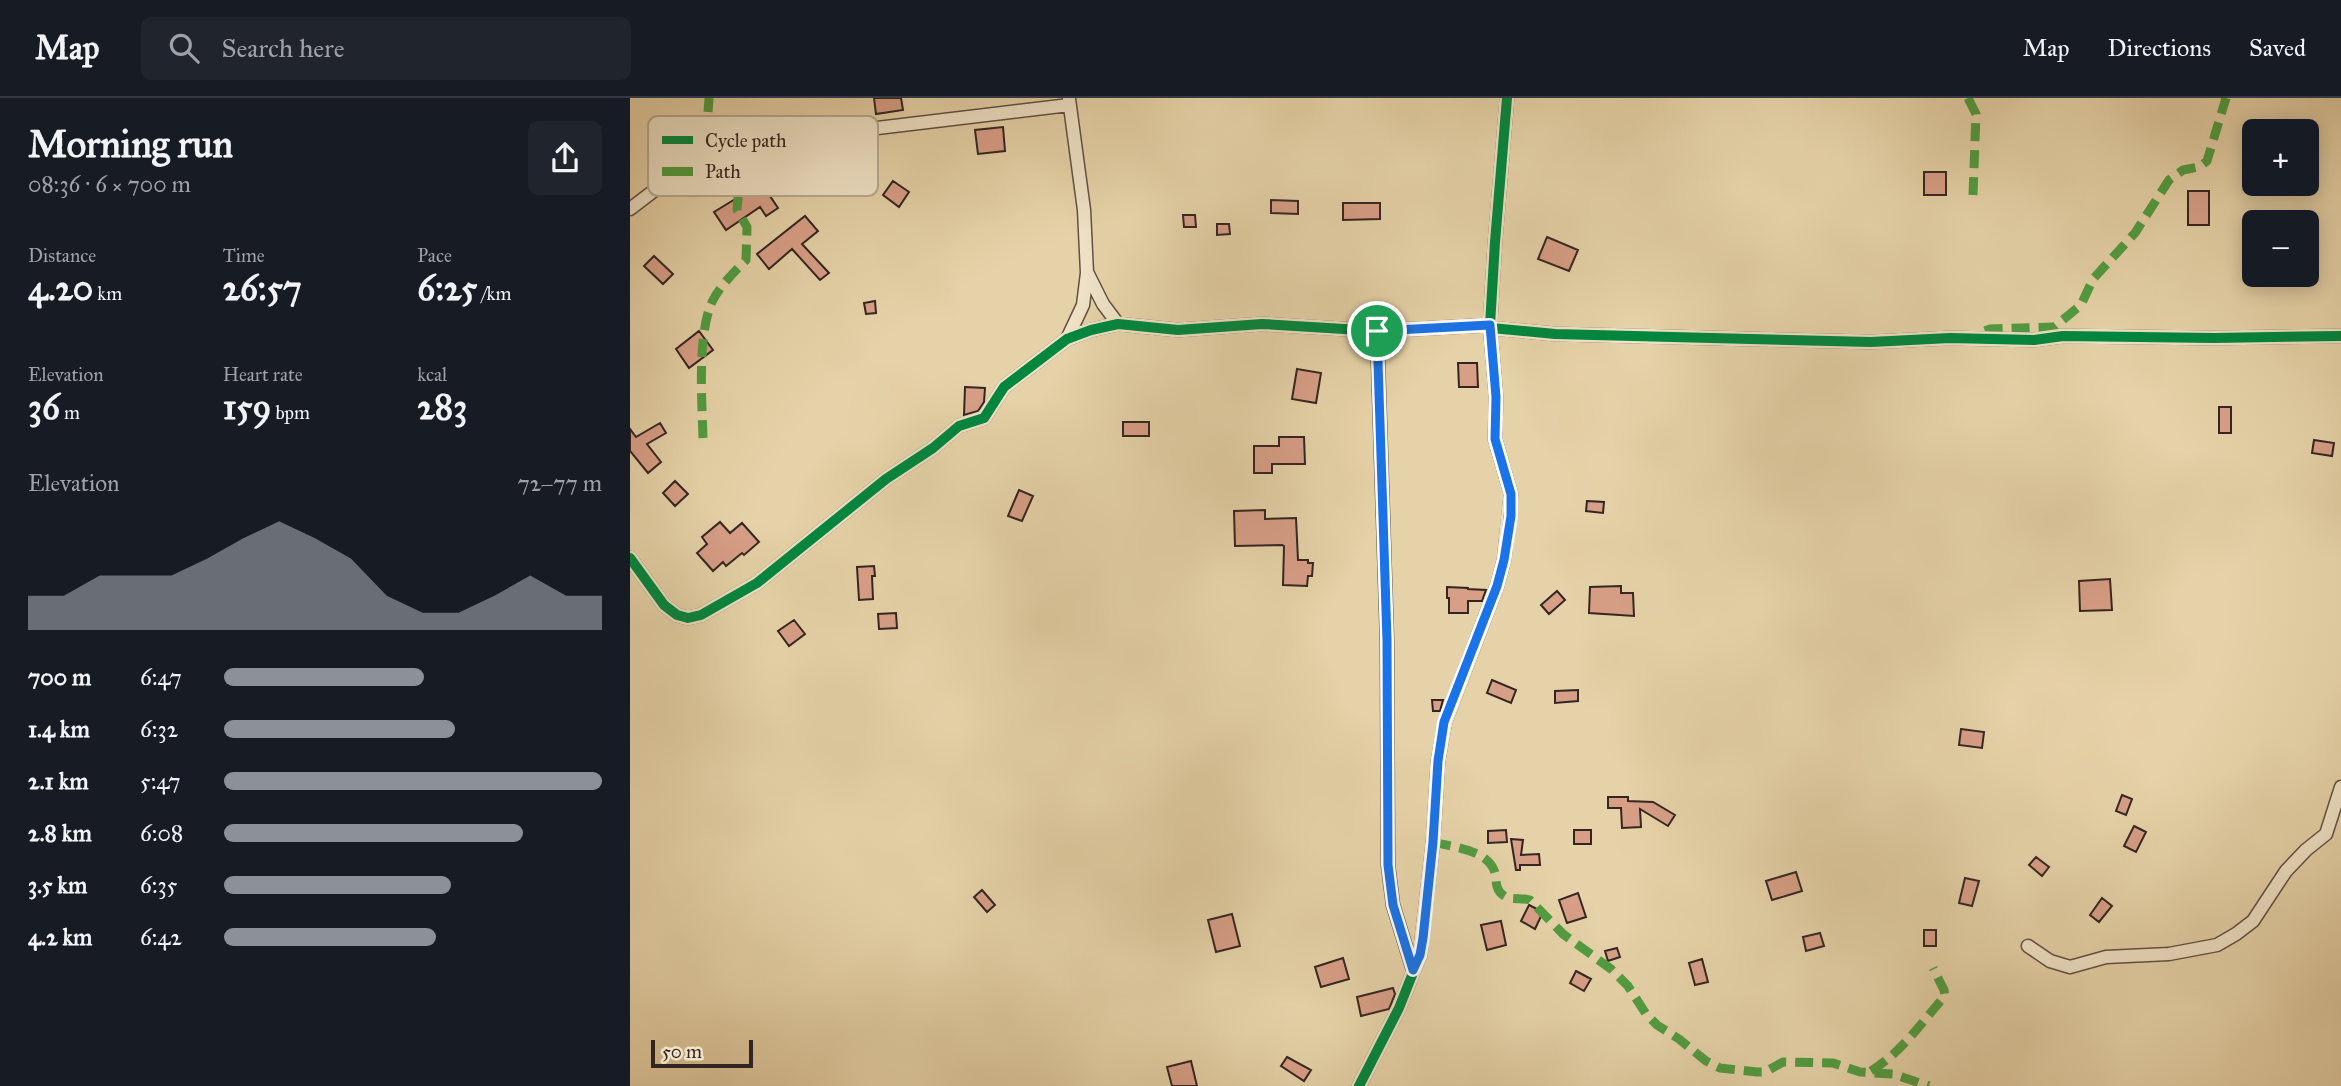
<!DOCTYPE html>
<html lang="en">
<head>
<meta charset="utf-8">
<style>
  :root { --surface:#171b24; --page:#20242c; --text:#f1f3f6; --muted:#9ea1a6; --line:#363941; --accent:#8c9099 }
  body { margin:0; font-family:"IM FELL Great Primer",serif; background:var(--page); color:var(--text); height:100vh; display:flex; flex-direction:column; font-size:26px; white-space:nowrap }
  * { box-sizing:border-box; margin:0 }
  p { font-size:23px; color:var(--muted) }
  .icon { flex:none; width:38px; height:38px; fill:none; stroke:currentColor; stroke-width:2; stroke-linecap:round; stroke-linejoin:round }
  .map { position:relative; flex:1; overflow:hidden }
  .panel { display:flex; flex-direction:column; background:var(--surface); width:630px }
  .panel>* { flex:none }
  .tools { position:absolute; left:1612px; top:21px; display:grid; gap:14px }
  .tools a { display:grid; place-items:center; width:77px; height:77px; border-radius:10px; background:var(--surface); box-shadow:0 4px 18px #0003; font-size:35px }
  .scale { position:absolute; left:21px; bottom:18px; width:102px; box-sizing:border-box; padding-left:7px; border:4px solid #332622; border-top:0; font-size:19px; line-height:24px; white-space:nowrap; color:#332622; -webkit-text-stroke:5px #efe2c6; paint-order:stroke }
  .pin { position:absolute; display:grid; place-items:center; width:60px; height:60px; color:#fff; margin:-30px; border:4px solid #fff; border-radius:50%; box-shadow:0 2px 7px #0007 }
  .round { display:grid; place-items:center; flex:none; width:74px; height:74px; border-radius:10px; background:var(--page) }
  .overview { display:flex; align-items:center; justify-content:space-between; height:119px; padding:0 28px }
  h1 { font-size:38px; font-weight:800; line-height:52px }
  .figures { display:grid; grid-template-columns:repeat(3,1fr); gap:10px; height:119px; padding:7px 28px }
  .figures div { display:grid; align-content:center }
  .figures b { font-size:35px; font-weight:800 }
  .figures small { font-size:19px; font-weight:400 }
  .figures p { font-size:19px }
  .chart { height:196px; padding:14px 28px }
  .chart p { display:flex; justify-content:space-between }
  .chart svg { width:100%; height:126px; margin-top:7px; fill:var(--accent); opacity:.7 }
  ul { padding:0 28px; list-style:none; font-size:23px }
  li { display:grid; grid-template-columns:112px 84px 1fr; align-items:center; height:52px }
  li i { height:18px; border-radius:9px; background:var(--accent) }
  header { display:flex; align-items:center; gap:42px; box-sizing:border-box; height:98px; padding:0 35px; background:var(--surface); border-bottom:2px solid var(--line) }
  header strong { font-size:33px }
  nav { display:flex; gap:38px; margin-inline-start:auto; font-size:24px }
  .search { width:490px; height:63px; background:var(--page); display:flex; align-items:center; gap:18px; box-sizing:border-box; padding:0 24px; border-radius:10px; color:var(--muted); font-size:26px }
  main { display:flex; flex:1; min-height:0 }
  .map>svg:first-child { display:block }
</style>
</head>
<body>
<header>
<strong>Map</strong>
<div class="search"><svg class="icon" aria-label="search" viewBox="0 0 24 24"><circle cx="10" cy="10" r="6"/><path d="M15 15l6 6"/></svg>Search here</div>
<nav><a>Map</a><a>Directions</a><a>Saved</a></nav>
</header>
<main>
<section class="panel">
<div class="overview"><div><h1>Morning run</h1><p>08:36 · 6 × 700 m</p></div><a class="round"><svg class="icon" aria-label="share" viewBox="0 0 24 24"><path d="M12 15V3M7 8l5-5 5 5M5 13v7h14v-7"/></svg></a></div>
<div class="figures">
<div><p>Distance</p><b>4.20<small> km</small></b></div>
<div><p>Time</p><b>26:57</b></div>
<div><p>Pace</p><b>6:25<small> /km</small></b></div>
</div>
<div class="figures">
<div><p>Elevation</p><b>36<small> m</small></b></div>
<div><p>Heart rate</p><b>159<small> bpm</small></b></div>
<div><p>kcal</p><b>283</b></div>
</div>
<div class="chart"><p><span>Elevation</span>72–77 m</p>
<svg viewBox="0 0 160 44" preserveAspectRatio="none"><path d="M0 44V32L10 32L20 25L30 25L40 25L50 19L60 12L70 6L80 12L90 19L100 32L110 38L120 38L130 32L140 25L150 32L160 32V44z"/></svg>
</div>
<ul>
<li><b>700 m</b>6:47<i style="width:53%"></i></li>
<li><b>1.4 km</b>6:32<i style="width:61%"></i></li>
<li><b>2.1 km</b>5:47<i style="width:100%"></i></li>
<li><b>2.8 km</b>6:08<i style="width:79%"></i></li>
<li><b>3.5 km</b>6:35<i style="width:60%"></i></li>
<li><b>4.2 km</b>6:42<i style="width:56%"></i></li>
</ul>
</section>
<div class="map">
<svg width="1711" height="988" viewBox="0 0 1711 988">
  <rect width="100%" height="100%" fill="#e6d2a8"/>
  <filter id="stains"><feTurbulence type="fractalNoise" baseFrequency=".00286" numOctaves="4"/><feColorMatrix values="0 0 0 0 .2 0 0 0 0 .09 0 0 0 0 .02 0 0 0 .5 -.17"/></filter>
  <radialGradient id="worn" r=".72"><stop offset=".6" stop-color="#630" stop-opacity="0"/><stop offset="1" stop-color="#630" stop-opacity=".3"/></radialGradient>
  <path fill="#d89f87" stroke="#332622" stroke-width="2" d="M244,0H271L273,12L246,16Z
    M373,29L375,53L348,56L345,32Z
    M133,68L149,93L140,98L148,110L136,118L130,109L96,132L84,114L115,95L108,84Z
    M1294,74H1316V97H1294Z
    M263,83L279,94L269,109L253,97Z
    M1558,93H1579V127H1558Z
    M641,102L668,103V116L641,115Z
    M713,105H750V121L713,122Z
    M553,117H565L566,129H554Z
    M175,118L188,133L172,146L199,175L190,182L162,151L139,171L127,156Z
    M587,126H599L600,136L587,137Z
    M917,139L948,152L939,173L908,161Z
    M24,158L43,176L33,186L14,168Z
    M245,203L246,215L236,216L234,205Z
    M69,233L83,252L59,270L46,251Z
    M828,265H847L848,289H829Z
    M667,271L691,275L686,305L662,301Z
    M335,289L355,290L354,304L348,313L334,317Z
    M1589,309H1601V335H1589Z
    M493,324H519V338H493Z
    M30,325L36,335L17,346L31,364L18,375L0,353V331L6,339Z
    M649,339H674L675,366H642V375H624V348H649Z
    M1684,342L1704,345L1702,358L1682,355Z
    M45,383L58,396L45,408L33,395Z
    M389,392L403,398L392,423L378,418Z
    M957,403L974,404L973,415L956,413Z
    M635,412V421L666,420L668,462H678V465H683L682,478H678L677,488L653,487L654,448L652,447L605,448L604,413Z
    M90,424L100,435L112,425L129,444L114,457L112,455L96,468L93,464L83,473L67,455L77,446L72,439Z
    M244,468L245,478H242L243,501L229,502L227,469Z
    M1480,481L1482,512L1450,513L1449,483Z
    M991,488V495H1003L1004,518L959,515L960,489Z
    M817,489L838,490V491L856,492L852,503H838V515H819V500H817Z
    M927,493L935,502L919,516L911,507Z
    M266,515L267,530L249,531L248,516Z
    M164,522L175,536L159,548L148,533Z
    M862,582L886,592L881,605L857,595Z
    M948,592V603L925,605V593Z
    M802,602H813L810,613H803Z
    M1331,631L1354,634L1352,650L1329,647Z
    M1492,697L1502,701L1496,717L1486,713Z
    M978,699H998V703L1023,704L1045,717L1038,728L1010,711L1011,729L992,730L991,710H978Z
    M1504,728L1516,734L1506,754L1494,748Z
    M876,732L877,744L858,745V733Z
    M944,732H961V746H944Z
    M881,741L893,742L891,757L909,756L910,767H890V772H886Z
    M1406,759L1419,769L1412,778L1399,767Z
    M1166,774L1172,793L1142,802L1136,783Z
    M1335,780L1349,783L1342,808L1329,805Z
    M352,792L365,807L357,814L344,799Z
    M948,795L956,819L937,825L929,802Z
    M1472,800L1482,808L1469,824L1460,817Z
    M899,807L913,814L905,831L891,823Z
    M602,816L610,848L586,854L578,822Z
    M871,823L876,847L857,852L851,827Z
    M1294,832H1306V848H1294Z
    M1190,835L1194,848L1176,853L1173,839Z
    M987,850L990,859L978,863L975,853Z
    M713,860L719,881L691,889L685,869Z
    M1072,861L1078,884L1065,887L1059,865Z
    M946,873L961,881L954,893L940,885Z
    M763,890L765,896L759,911L731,918L727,899Z
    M657,959L681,972L674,983L651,968Z
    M561,963L567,988H542L537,969Z"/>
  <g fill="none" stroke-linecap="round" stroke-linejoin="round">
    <g stroke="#605144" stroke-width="15">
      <path id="minor" d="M0,111L55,69L115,49L164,40L439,7
        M458,176L473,206L488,226
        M861,230L925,236L1241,244L1320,240L1404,242L1433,238L1584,240L1711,238
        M747,233L757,543L758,767L763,807L783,872
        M437,241L453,207L457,175L454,112L439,1
        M0,460L34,507L47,517L58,520L71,517L127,485L256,381L303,350L329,328L354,320L374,289L437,241L461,232L488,226L548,232L632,226L747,233L860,227
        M1398,848L1420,863L1440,869L1476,859L1539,856L1587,847L1606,836L1623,823L1656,773L1676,752L1696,736L1711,689
        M729,988L769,910L790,857L803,744L808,663L815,624L867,488L874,462L881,396L865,341L866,299L860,227L865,144L877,0"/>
    </g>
    <use href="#minor" stroke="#efe2c6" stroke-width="12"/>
    <path stroke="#519c40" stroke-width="9" stroke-dasharray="18 9" stroke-linecap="butt" d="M1338,0L1346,16L1343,97
      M1355,233L1360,231L1424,229L1451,207L1463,181L1505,135L1539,82L1553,72L1569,69L1577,63L1596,0
      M73,340C72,304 67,237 82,204C89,189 104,174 116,162L117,129L107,112L109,89L97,67L88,57L77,29L79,0
      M803,744C821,749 855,751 864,772C868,781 863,790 873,797C880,803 891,799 900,802L933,836L981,871L998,888L1016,916L1027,927L1049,941L1076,963L1090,970L1127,974H1135L1153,964L1203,965L1230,974L1263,976L1299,988
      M1241,973C1272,954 1291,925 1315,898L1314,892L1303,870"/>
    <g stroke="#efe2c6" stroke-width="15">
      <path id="cycleway" d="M861,230L925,236L1241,244L1320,240L1404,242L1433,238L1584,240L1711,238
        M0,460L34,507L47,517L58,520L71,517L127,485L256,381L303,350L329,328L354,320L374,289L437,241L461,232L488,226L548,232L632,226L747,233L860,227
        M729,988L769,910L790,857L803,744L808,663L815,624L867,488L874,462L881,396L865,341L866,299L860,227L865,144L877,0"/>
    </g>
    <use href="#cycleway" stroke="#00873e" stroke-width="10"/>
  </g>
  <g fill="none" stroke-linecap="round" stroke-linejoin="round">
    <g stroke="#fff" stroke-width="14">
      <path id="route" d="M860,227L866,299L865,341L881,396V418L874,462L867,488L814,624L808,663L803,744L793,840L790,857L783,872L763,807L758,767L757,542L747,233Z"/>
    </g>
    <use href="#route" stroke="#1a73e8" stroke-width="9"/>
  </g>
  <rect x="18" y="18" width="230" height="80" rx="10" fill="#efe2c6" stroke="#b7aa95" stroke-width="2"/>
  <rect x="32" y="38" width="31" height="8" fill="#00873e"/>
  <rect x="32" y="69" width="31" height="9" fill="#519c40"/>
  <g font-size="19" fill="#332622">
    <text x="75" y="49">Cycle path</text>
    <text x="75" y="80">Path</text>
  </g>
  <rect width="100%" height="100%" filter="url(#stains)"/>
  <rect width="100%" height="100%" fill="url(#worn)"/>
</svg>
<div class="tools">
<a>+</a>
<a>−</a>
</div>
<div class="scale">50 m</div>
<div class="pin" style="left:747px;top:233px;background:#1e9e55"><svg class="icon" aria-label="arrive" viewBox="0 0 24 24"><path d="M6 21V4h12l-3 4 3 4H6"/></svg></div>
</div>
</main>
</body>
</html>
